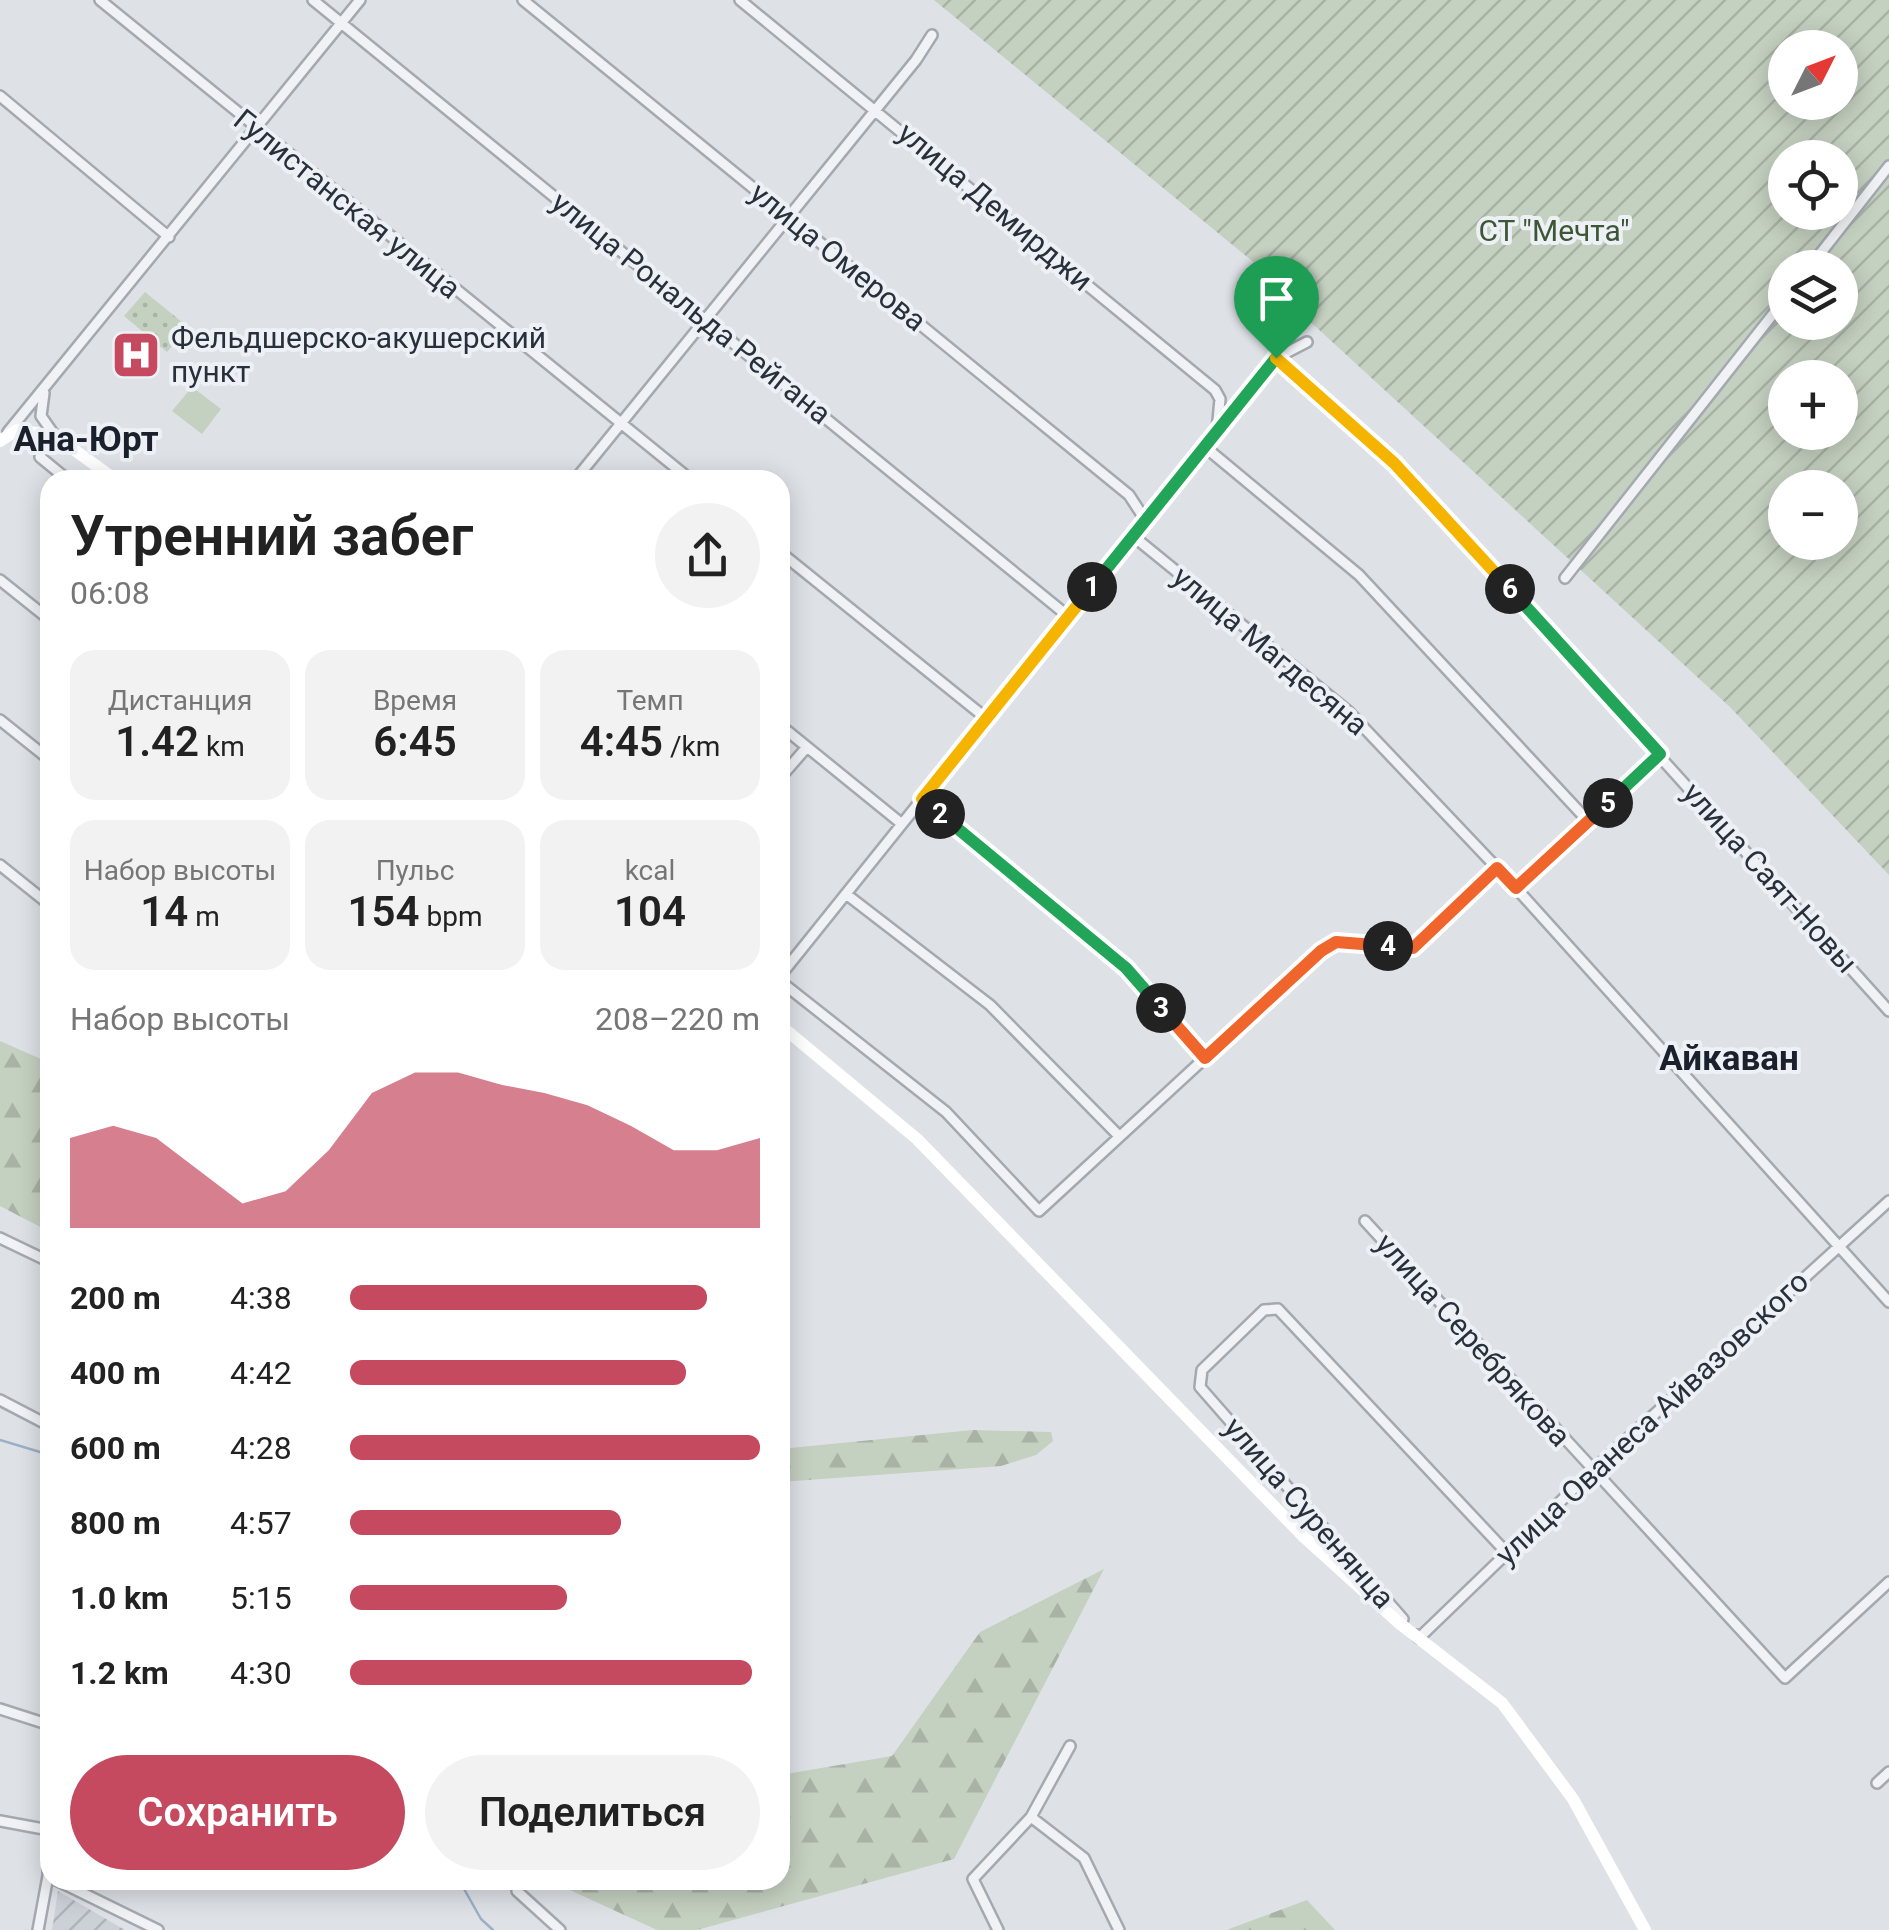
<!DOCTYPE html>
<html lang="ru">
<head>
<meta charset="utf-8">
<style>
  :root { --surface:#fff; --page:#f2f2f2; --text:#222; --muted:#767676; --accent:#c54a5f }
  body { margin:0; font-family:Roboto,sans-serif; background:var(--page); color:var(--text); height:100vh; display:flex; flex-direction:column; font-size:38px; white-space:nowrap }
  * { box-sizing:border-box; margin:0 }
  p { font-size:32px; color:var(--muted) }
  .icon { flex:none; width:55px; height:55px; fill:none; stroke:currentColor; stroke-width:2; stroke-linecap:round; stroke-linejoin:round }
  .map { position:relative; flex:1; overflow:hidden }
  .sheet { position:absolute; left:40px; top:470px; width:750px; height:1420px; display:flex; flex-direction:column; background:var(--surface); border-radius:30px; box-shadow:0 5px 25px #0003 }
  .sheet>* { flex:none }
  .needle { width:65px; rotate:48deg }
  .buttons { position:absolute; left:1768px; top:30px; display:grid; gap:20px }
  .buttons a { display:grid; place-items:center; width:90px; height:90px; border-radius:50%; background:var(--surface); box-shadow:0 5px 25px #0003; font-size:50px }
  .pin { position:absolute; display:grid; place-items:center; width:85px; height:85px; color:#fff; margin:-102px -42px; border-radius:50% 50% 50% 0; rotate:-45deg; box-shadow:0 0 10px #0007 }
  .pin .icon { rotate:45deg }
  .km { position:absolute; width:50px; height:50px; margin:-25px; border-radius:50%; background:#222; color:#fff; font-size:28px; line-height:50px; text-align:center }
  .round { display:grid; place-items:center; flex:none; width:105px; height:105px; border-radius:52px; background:var(--page) }
  .summary { display:flex; align-items:center; justify-content:space-between; height:170px; padding:0 30px }
  h1 { font-size:55px; font-weight:600; line-height:75px }
  .stats { display:grid; grid-template-columns:repeat(3,1fr); gap:15px; height:170px; padding:10px 30px }
  .stats div { display:grid; align-content:center; border-radius:25px; background:var(--page); text-align:center }
  .stats b { font-size:42px; font-weight:600 }
  .stats small { font-size:28px; font-weight:400 }
  .stats p { font-size:28px }
  .chart { height:280px; padding:20px 30px }
  .chart p { display:flex; justify-content:space-between }
  .chart svg { width:100%; height:180px; margin-top:10px; fill:var(--accent); opacity:.7 }
  .primary-button { display:flex; gap:20px; margin-top:auto; padding:20px 30px }
  .primary-button a { flex:1; height:115px; border-radius:60px; background:var(--accent); color:#fff; font-size:40px; font-weight:600; line-height:115px; text-align:center }
  .primary-button a+a { background:var(--page); color:var(--text) }
  ul { padding:0 30px; list-style:none; font-size:32px }
  li { display:grid; grid-template-columns:160px 120px 1fr; align-items:center; height:75px }
  li i { height:25px; border-radius:12px; background:var(--accent) }
  .map>svg:first-child { display:block }
</style>
</head>
<body>
<div class="map">
<svg width="1889" height="1930" viewBox="0 0 1889 1930">
  <defs>
    <pattern id="industrial-furrows" width="10" height="10" patternUnits="userSpaceOnUse" patternTransform="scale(2.5)"><rect width="10" height="10" fill="#ccd1d8"/><path d="M-1 1l2-2M0 10L10 0M9 11l2-2" fill="none" stroke="#afb4ba"/></pattern>
    <pattern id="forest-firs" width="22" height="20" patternUnits="userSpaceOnUse" patternTransform="scale(2.5)"><rect width="22" height="20" fill="#c4d0c0"/><path d="M5 1l3.5 6h-7zM16 11l3.5 6h-7z" fill="#a8b3a6"/></pattern>
    <pattern id="park-dots" width="8" height="8" patternUnits="userSpaceOnUse" patternTransform="scale(2.5)"><rect width="8" height="8" fill="#c4d0c0"/><path d="M2 2h.1M6 6h.1" fill="none" stroke="#a8b3a6" stroke-width="1.8" stroke-linecap="round"/></pattern>
    <pattern id="garden-furrows" width="10" height="10" patternUnits="userSpaceOnUse" patternTransform="scale(2.5)"><rect width="10" height="10" fill="#c4d0c0"/><path d="M-1 1l2-2M0 10L10 0M9 11l2-2" fill="none" stroke="#a8b3a6"/></pattern>
  </defs>
  <rect width="100%" height="100%" fill="#dee2e7"/>
  <path fill="url(#industrial-furrows)" d="M58,1891L125,1930H52Z"/>
  <path fill="url(#forest-firs)" d="M0,1041L50,1063V1232L0,1206Z
    M973,1430L1051,1432L1053,1441L1036,1455L1001,1466L780,1482V1449Z
    M1104,1569L954,1859L697,1930H657L548,1880H780V1775L892,1756L980,1632Z
    M1307,1900L1335,1930H1228L1229,1929Z"/>
  <path fill="url(#park-dots)" d="M145,292L188,327L167,352L124,316Z"/>
  <path fill="url(#garden-furrows)" fill-rule="evenodd" d="M934,0H1889V875L1730,707L1292,305L1296,297ZM1785,48H1840V102H1785ZM1785,158H1840V212H1785ZM1785,268H1840V322H1785ZM1785,378H1840V432H1785ZM1785,488H1840V542H1785Z"/>
  <path fill="#c4d0c0" d="M192,387L221,409L202,434L172,411Z"/>
  <g fill="none" stroke-linecap="round" stroke-linejoin="round">
    <path stroke="#9bb0c5" stroke-width="2.5" d="M0,1440L50,1455
      M459,1880L481,1919L493,1930"/>
    <g stroke="#a4a9b0" stroke-width="14">
      <path id="minor" d="M100,0L691,480
        M313,0L1069,617
        M523,0L1129,495L1146,521
        M740,0L1215,390L1220,399L1217,431
        M0,96L169,237
        M1809,268L1889,166
        M1276,358L1394,463L1443,516L1889,1011
        M44,393L41,416L55,436
        M8,432L360,0
        M1205,447L1359,575L1588,821
        M40,457L68,480
        M575,480L916,60L932,35
        M1133,536L1349,712L1516,888L1889,1302
        M780,552L987,719
        M1565,578L1785,299
        M0,580L50,620
        M0,720L50,760
        M780,725L902,824
        M780,778L807,747
        M922,799L1126,969L1205,1058
        M0,865L50,905
        M1516,888L1660,755
        M846,894L990,1005L1119,1136
        M780,976L1276,358L1307,342
        M780,981L946,1112L1039,1211L1321,951L1337,942L1413,948L1497,868
        M1365,1221L1785,1678L1889,1582
        M0,1238L50,1262
        M0,1400L50,1426
        M1403,1619L1200,1387L1202,1370L1264,1310L1278,1309L1506,1552
        M1416,1635L1419,1638L1592,1471L1889,1201
        M0,1709L50,1725
        M1877,1783L1889,1772
        M1031,1817L1084,1858L1119,1930
        M0,1821L49,1830
        M56,1880L158,1930
        M517,1891L560,1930
        M38,1930L48,1876L50,1817
        M998,1930L973,1879L1031,1817L1070,1746"/>
    </g>
    <use href="#minor" stroke="#f0f2f5" stroke-width="9"/>
    <path stroke="#fff" stroke-width="12" d="M0,441L17,430L55,436L116,480
      M780,1025L917,1139L1303,1536L1399,1623L1502,1703L1573,1799L1645,1930"/>
  </g>
  <g fill="none" stroke-linecap="round" stroke-linejoin="round">
    <g stroke="#fff" stroke-width="20">
      <path id="split-1" d="M1092,587L1276,358"/>
    </g>
    <g stroke="#fff" stroke-width="20">
      <path id="split-2" d="M940,814L922,799L1092,587"/>
    </g>
    <g stroke="#fff" stroke-width="20">
      <path id="split-3" d="M940,814L1126,968L1161,1008"/>
    </g>
    <g stroke="#fff" stroke-width="20">
      <path id="split-4" d="M1161,1008L1205,1058L1321,951L1336,942L1388,946"/>
    </g>
    <g stroke="#fff" stroke-width="20">
      <path id="split-5" d="M1388,946L1413,948L1497,868L1516,888L1608,803"/>
    </g>
    <g stroke="#fff" stroke-width="20">
      <path id="split-6" d="M1510,589L1660,754L1608,803"/>
    </g>
    <g stroke="#fff" stroke-width="20">
      <path id="split-7" d="M1276,358L1394,463L1510,589"/>
    </g>
    <use href="#split-1" stroke="#22a559" stroke-width="12"/>
    <use href="#split-2" stroke="#f5b400" stroke-width="12"/>
    <use href="#split-3" stroke="#22a559" stroke-width="12"/>
    <use href="#split-4" stroke="#f0652b" stroke-width="12"/>
    <use href="#split-5" stroke="#f0652b" stroke-width="12"/>
    <use href="#split-6" stroke="#22a559" stroke-width="12"/>
    <use href="#split-7" stroke="#f5b400" stroke-width="12"/>
  </g>
  <defs>
    <g id="hospital-square" transform="scale(2.5)"><rect x="-9" y="-9" width="18" height="18" rx="4" fill="#c54a5f" stroke="#edf0f4"/><path d="M-5-5h3v3.5h4V-5h3V5h-3V1.5h-4V5h-3Z" fill="#fff"/></g>
  </defs>
  <g fill-rule="evenodd">
    <use href="#hospital-square" x="136" y="355"/>
  </g>
  <g text-anchor="middle" stroke-width="8" stroke-linejoin="round" paint-order="stroke">
    <g font-size="30" fill="#28303c" stroke="#edf0f4">
      <text transform="translate(347 204) rotate(39)" y="10">Гулистанская улица</text>
      <text transform="translate(995 207) rotate(40)" y="10">улица Демирджи</text>
      <text transform="translate(838 257) rotate(39)" y="10">улица Омерова</text>
      <text transform="translate(691 308) rotate(39)" y="10">улица Рональда Рейгана</text>
      <text transform="translate(1270 651) rotate(40)" y="10">улица Магдесяна</text>
      <text transform="translate(1770 878) rotate(48)" y="10">улица Саят-Новы</text>
      <text transform="translate(1473 1340) rotate(48)" y="10">улица Серебрякова</text>
      <text transform="translate(1652 1418) rotate(-43)" y="10">улица Ованеса Айвазовского</text>
      <text transform="translate(1309 1513) rotate(49)" y="10">улица Суренянца</text>
    </g>
    <g font-size="30" fill="#3d5736" stroke="#edf0f4">
      <text x="1554" y="241">СТ "Мечта"</text>
    </g>
    <g font-size="30" fill="#28303c" stroke="#edf0f4" text-anchor="start">
      <text x="171" y="348">Фельдшерско-акушерский<tspan x="171" dy="34">пункт</tspan></text>
    </g>
    <g font-size="35" font-weight="bold" fill="#1a212d" stroke="#edf0f4">
      <text x="86" y="451">Ана-Юрт</text>
      <text x="1729" y="1070">Айкаван</text>
    </g>
  </g>
</svg>
<div class="buttons">
<a><svg class="needle" viewBox="-14 -14 28 28"><path d="M0-13l5 13h-10z" fill="#e53935"/><path d="M0 13l5-13h-10z" fill="#767676"/></svg></a>
<a><svg class="icon" aria-label="locate" viewBox="0 0 24 24"><circle cx="12" cy="12" r="6"/><path d="M12 2v4M12 18v4M2 12h4M18 12h4"/></svg></a>
<a><svg class="icon" aria-label="layers" viewBox="0 0 24 24"><path d="M12 4l9 5-9 5-9-5zM3 14l9 5 9-5"/></svg></a>
<a>+</a>
<a>−</a>
</div>
<div class="pin" style="left:1276px;top:358px;background:#1e9e55"><svg class="icon" aria-label="arrive" viewBox="0 0 24 24"><path d="M6 21V4h12l-3 4 3 4H6"/></svg></div>
<b class="km" style="left:1092px;top:587px">1</b>
<b class="km" style="left:940px;top:814px">2</b>
<b class="km" style="left:1161px;top:1008px">3</b>
<b class="km" style="left:1388px;top:946px">4</b>
<b class="km" style="left:1608px;top:803px">5</b>
<b class="km" style="left:1510px;top:589px">6</b>
<section class="sheet">
<div class="summary"><div><h1>Утренний забег</h1><p>06:08</p></div><a class="round"><svg class="icon" aria-label="share" viewBox="0 0 24 24"><path d="M12 15V3M7 8l5-5 5 5M5 13v7h14v-7"/></svg></a></div>
<div class="stats">
<div><p>Дистанция</p><b>1.42<small> km</small></b></div>
<div><p>Время</p><b>6:45</b></div>
<div><p>Темп</p><b>4:45<small> /km</small></b></div>
</div>
<div class="stats">
<div><p>Набор высоты</p><b>14<small> m</small></b></div>
<div><p>Пульс</p><b>154<small> bpm</small></b></div>
<div><p>kcal</p><b>104</b></div>
</div>
<div class="chart"><p><span>Набор высоты</span>208–220 m</p>
<svg viewBox="0 0 160 44" preserveAspectRatio="none"><path d="M0 44V22L10 19L20 22L30 30L40 38L50 35L60 25L70 11L80 6L90 6L100 9L110 11L120 14L130 19L140 25L150 25L160 22V44z"/></svg>
</div>
<ul>
<li><b>200 m</b>4:38<i style="width:87%"></i></li>
<li><b>400 m</b>4:42<i style="width:82%"></i></li>
<li><b>600 m</b>4:28<i style="width:100%"></i></li>
<li><b>800 m</b>4:57<i style="width:66%"></i></li>
<li><b>1.0 km</b>5:15<i style="width:53%"></i></li>
<li><b>1.2 km</b>4:30<i style="width:98%"></i></li>
</ul>
<div class="primary-button"><a>Сохранить</a><a>Поделиться</a></div>
</section>
</div>
</body>
</html>
